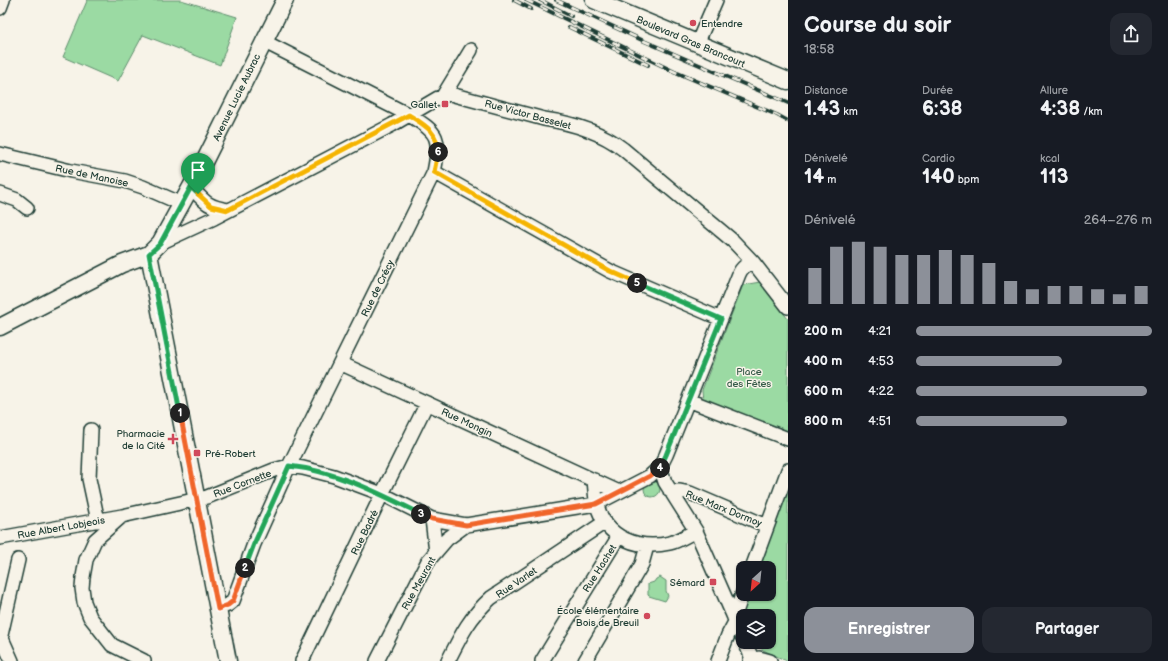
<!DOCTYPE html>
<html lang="fr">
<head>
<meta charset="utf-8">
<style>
  :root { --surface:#171b24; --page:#242831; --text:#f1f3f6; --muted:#9ea1a6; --accent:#8c9099 }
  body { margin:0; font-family:"Balsamiq Sans",sans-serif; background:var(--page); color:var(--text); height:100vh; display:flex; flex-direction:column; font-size:15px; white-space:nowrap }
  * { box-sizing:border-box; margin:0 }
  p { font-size:13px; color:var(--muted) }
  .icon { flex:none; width:22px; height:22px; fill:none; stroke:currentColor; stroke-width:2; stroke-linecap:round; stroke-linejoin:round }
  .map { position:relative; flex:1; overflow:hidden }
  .details { display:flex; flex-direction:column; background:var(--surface); width:380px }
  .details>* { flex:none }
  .needle { width:26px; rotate:207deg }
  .buttons { position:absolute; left:736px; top:561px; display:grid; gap:8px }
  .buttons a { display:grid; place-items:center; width:40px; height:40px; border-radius:8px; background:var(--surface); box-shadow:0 1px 3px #0004; font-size:20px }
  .pin { position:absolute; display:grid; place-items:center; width:34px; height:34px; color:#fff; margin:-41px -17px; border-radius:50% 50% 50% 0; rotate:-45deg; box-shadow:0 0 4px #0007 }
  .pin .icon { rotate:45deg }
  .km { position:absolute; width:20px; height:20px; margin:-10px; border-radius:50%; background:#222; color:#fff; font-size:11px; line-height:20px; text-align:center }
  .round { display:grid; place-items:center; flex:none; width:42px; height:42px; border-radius:12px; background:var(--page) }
  .summary { display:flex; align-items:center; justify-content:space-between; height:68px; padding:0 16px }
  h1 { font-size:22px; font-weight:700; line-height:30px }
  .stats { display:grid; grid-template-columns:repeat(3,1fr); gap:6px; height:68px; padding:4px 16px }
  .stats div { display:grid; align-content:center }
  .stats b { font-size:20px; font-weight:700 }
  .stats small { font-size:11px; font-weight:400 }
  .stats p { font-size:11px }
  .chart { height:112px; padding:8px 16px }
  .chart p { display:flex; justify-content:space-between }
  .chart svg { width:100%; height:72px; margin-top:4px; stroke:var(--accent); stroke-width:6 }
  .button { display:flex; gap:8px; margin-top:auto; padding:8px 16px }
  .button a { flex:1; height:46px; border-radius:12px; background:var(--accent); color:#fff; font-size:16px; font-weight:700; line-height:46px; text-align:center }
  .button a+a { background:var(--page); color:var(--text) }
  ul { padding:0 16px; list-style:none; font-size:13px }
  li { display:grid; grid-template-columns:64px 48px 1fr; align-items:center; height:30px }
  li i { height:10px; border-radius:5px; background:var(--accent) }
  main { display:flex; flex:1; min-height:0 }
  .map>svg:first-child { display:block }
</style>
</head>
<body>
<main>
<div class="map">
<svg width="788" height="661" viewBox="0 0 788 661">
  <rect width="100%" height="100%" fill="#f7f3e8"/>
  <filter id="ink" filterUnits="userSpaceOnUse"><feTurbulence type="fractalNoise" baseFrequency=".025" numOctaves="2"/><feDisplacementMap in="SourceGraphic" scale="8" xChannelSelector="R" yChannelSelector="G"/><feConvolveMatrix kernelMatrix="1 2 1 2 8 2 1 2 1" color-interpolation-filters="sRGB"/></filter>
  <g filter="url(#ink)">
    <path fill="#9bdaa3" stroke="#5d8c6c" d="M86,0H181L237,17L220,65L143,35L118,81L63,57L87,1Z
      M760,282L788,319V434L703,401L702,390L743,285Z
      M644 489a8 8 0 1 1 16 0a8 8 0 1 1-16 0Z
      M788,484V661H787L763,650L754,642H769V616H743V621L740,615L748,594H769V568H758Z
      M660,577L666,581V591L668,596L665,601L649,596L648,595V584L654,582L656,579Z"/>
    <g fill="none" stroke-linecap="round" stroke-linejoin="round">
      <g stroke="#1f3d34" stroke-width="16">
        <path id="minor" d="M0,8L3,0
          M697,44L716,0
          M443,96L471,50
          M0,154L71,171L125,181L143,187L182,204
          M434,172L610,271L721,319
          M191,187C204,201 207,207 228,210
          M0,194L17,200L27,208
          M160,243L214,218L392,125L438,98L449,94L454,95L544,119C572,123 601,132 623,149L733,241L753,262L788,307
          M340,363L619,492
          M688,400L788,439
          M91,430L89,479L98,521
          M594,480C595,488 595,497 597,505C606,539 639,550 670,543C679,541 687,535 696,531
          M670,491H680L690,493L767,526
          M432,519L436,552
          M0,538L122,516
          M752,568L788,470
          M217,609L228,605L233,601L254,544L289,466L434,172C441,138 439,133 409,115L263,41
          M734,618L743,592
          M0,634L12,661
          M1,635L18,560
          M743,638L696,531L665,482L660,467L666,455L739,274C742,267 746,265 753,262
          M745,642L753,661
          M144,661L112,645L90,617L84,602L82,588L83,577L86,560L95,540L122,516L207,497L274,470L289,466L303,468L334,476L382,494L432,519L466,525
          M302,661L384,490L427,403
          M377,661L428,561L447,539L466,525L596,504L650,476L660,467
          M448,661C461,635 469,618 491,598L605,522
          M542,661L619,536
          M585,661L642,564L647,546
          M718,661L728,635L735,622
          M750,661L759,658L770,661"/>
      </g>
      <g stroke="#1f3d34" stroke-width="19">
        <path id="major" d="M594,0L788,81
          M149,254L228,661
          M0,327L122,264L149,254L160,243L198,174L285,0"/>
      </g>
      <use href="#minor" stroke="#f7f3e8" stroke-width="13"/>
      <use href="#major" stroke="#f7f3e8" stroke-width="16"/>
      <g stroke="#1f3d34" stroke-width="4">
        <path id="rail" d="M514,0L531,9
          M526,0L673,71L777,115L788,121
          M540,0L571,16
          M556,0L644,41L788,103
          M569,27L648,65"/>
      </g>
      <use href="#rail" stroke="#f7f3e8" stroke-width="2.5" stroke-dasharray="8" stroke-linecap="butt"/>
    </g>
  </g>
  <g fill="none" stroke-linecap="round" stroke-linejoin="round" filter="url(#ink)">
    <g stroke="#fff" stroke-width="8">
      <path id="split-1" d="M180,413L149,254L160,244L191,187L198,194"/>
    </g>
    <g stroke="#fff" stroke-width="8">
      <path id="split-2" d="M180,413L218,609L228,605L233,601L245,568"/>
    </g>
    <g stroke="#fff" stroke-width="8">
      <path id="split-3" d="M245,568L254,544L289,466C336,471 379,493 421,514"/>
    </g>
    <g stroke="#fff" stroke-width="8">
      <path id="split-4" d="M421,514L432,519L466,525L596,504L650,476L660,468"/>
    </g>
    <g stroke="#fff" stroke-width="8">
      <path id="split-5" d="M637,283L721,319L666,455L660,468"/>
    </g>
    <g stroke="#fff" stroke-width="8">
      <path id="split-6" d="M438,152L434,172L610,271L637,283"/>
    </g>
    <g stroke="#fff" stroke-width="8">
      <path id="split-7" d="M198,194L211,206L228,210L409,115C425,125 438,132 438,152"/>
    </g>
    <use href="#split-1" stroke="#22a559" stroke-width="5"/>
    <use href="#split-2" stroke="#f0652b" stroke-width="5"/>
    <use href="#split-3" stroke="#22a559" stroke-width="5"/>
    <use href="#split-4" stroke="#f0652b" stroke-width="5"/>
    <use href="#split-5" stroke="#22a559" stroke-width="5"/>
    <use href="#split-6" stroke="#f5b400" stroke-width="5"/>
    <use href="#split-7" stroke="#f5b400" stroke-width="5"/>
  </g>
  <g fill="#d1495b" stroke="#f7f3e8" stroke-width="1.5">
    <circle cx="693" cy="23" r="4"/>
    <rect x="441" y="100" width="8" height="8" rx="2"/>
    <path d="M171 433h4v4h4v4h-4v4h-4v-4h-4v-4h4z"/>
    <rect x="193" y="449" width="8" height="8" rx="2"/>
    <rect x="709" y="578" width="8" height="8" rx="2"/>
    <circle cx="647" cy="616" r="4"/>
  </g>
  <g text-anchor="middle" stroke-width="3" stroke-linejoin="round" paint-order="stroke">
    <g font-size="10" fill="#1f3d34" stroke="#f7f3e8" text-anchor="end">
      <text x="701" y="27" text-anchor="start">Entendre</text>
      <text x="437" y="108">Gallet</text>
      <text x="165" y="437">Pharmacie<tspan x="165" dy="12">de la Cité</tspan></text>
      <text x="205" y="457" text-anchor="start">Pré-Robert</text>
      <text x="705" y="586">Sémard</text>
      <text x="639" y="614">École élémentaire<tspan x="639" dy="12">Bois de Breuil</tspan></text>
    </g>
    <g font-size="10" fill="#1f3d34" stroke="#f7f3e8">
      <text transform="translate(691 41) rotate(23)" y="4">Boulevard Gras Brancourt</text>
      <text transform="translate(236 97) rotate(-64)" y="4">Avenue Lucie Aubrac</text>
      <text transform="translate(528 114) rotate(15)" y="4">Rue Victor Basselet</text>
      <text transform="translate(92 175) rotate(12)" y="4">Rue de Manoise</text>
      <text transform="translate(377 288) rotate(-64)" y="4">Rue de Crécy</text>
      <text transform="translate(467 422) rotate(25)" y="4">Rue Mongin</text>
      <text transform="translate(242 483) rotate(-21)" y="4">Rue Cornette</text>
      <text transform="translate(724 508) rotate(22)" y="4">Rue Marx Dormoy</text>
      <text transform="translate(61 527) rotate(-10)" y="4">Rue Albert Lobjeois</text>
      <text transform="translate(364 532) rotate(-64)" y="4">Rue Badré</text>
      <text transform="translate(599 568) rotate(-58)" y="4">Rue Hachet</text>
      <text transform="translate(516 582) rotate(-34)" y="4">Rue Varlet</text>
      <text transform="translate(418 583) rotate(-61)" y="4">Rue Meurant</text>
    </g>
    <g font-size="10" fill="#385c4a" stroke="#f7f3e8">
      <text x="749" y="375">Place<tspan x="749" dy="12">des Fêtes</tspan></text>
    </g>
  </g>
</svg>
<div class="buttons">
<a><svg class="needle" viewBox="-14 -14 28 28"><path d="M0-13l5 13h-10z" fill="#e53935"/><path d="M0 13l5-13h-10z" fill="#9ea1a6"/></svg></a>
<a><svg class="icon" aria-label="layers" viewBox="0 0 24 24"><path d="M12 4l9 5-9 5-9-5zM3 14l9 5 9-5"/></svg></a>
</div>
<div class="pin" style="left:198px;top:194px;background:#1e9e55"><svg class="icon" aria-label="arrive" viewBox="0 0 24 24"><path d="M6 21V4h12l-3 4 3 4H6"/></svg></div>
<b class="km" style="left:180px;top:413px">1</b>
<b class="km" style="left:245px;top:568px">2</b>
<b class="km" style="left:421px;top:514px">3</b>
<b class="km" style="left:660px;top:468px">4</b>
<b class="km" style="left:637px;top:283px">5</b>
<b class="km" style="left:438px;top:152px">6</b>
</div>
<section class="details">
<div class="summary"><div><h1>Course du soir</h1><p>18:58</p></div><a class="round"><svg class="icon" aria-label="share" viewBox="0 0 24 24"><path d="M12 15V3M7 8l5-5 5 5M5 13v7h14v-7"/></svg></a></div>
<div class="stats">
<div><p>Distance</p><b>1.43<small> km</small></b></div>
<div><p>Durée</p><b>6:38</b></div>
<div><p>Allure</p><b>4:38<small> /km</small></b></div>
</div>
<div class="stats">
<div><p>Dénivelé</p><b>14<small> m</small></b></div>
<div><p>Cardio</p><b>140<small> bpm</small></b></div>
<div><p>kcal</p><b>113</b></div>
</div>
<div class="chart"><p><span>Dénivelé</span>264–276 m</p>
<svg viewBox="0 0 160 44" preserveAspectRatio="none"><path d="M5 44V22M15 44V9M25 44V6M35 44V9M45 44V14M55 44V14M65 44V11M75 44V14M85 44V19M95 44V30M105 44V35M115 44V33M125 44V33M135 44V35M145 44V38M155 44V33"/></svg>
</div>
<ul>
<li><b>200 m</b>4:21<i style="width:100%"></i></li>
<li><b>400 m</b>4:53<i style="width:62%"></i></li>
<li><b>600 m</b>4:22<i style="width:98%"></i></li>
<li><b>800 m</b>4:51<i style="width:64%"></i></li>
</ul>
<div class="button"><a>Enregistrer</a><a>Partager</a></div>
</section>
</main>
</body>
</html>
